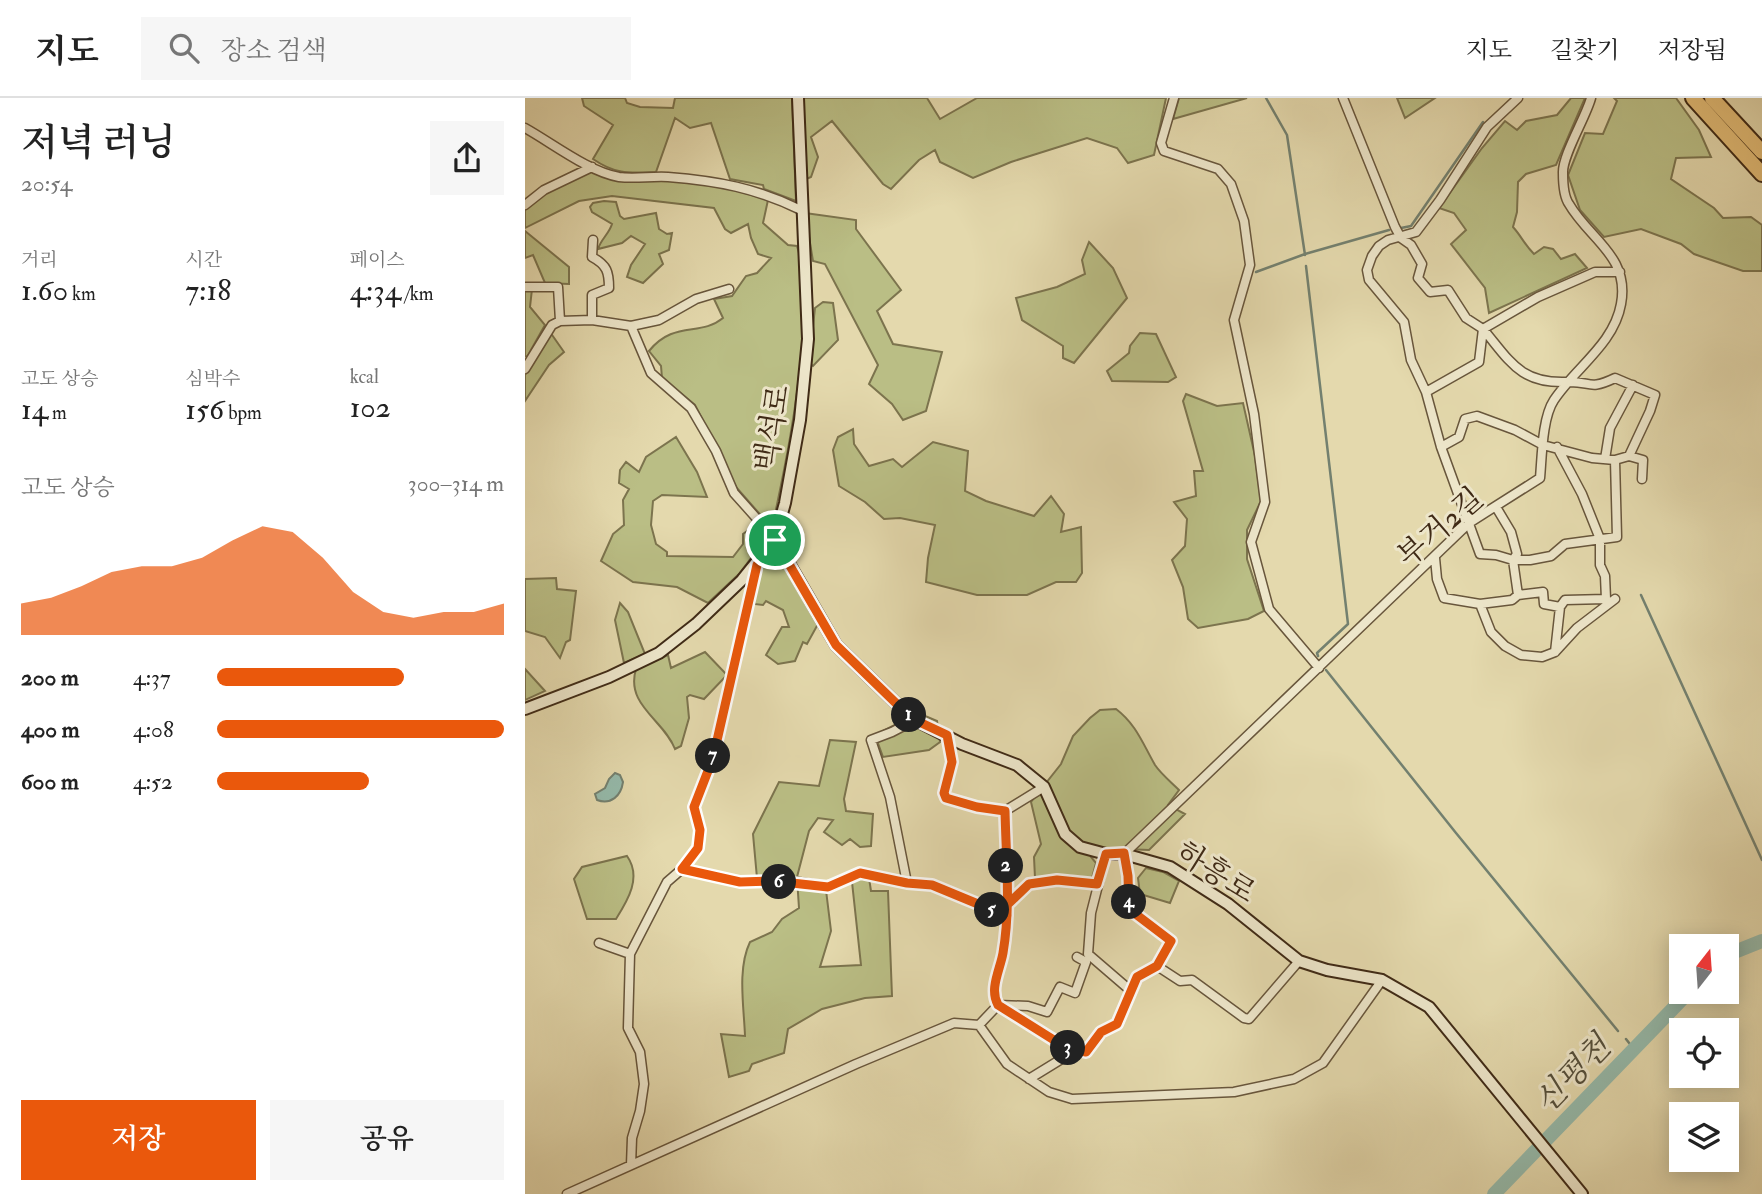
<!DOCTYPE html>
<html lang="ko">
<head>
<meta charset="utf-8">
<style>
  :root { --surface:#fff; --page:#f6f6f6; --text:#222; --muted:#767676; --line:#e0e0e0; --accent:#ea580c }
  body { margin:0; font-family:"IM FELL Double Pica","Noto Serif KR",serif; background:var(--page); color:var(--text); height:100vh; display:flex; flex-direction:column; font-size:26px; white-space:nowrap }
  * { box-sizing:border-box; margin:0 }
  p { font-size:23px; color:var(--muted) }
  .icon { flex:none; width:38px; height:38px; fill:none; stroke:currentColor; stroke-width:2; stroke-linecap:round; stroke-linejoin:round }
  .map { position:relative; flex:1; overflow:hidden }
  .sheet { display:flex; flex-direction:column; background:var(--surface); width:525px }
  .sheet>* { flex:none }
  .needle { width:46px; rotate:17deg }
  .controls { position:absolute; left:1144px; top:836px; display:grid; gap:14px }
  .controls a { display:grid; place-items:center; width:70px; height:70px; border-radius:0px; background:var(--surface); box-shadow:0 4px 18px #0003; font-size:35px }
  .pin { position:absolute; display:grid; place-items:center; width:60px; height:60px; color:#fff; margin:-30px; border:4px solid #fff; border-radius:50%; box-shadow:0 2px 7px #0007 }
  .km { position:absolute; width:35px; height:35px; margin:-18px; border-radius:50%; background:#222; color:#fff; font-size:19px; line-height:35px; text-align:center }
  .round { display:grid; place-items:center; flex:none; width:74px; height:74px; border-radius:0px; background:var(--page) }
  .overview { display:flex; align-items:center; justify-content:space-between; height:119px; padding:0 21px }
  h1 { font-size:38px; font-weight:600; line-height:52px }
  .figures { display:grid; grid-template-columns:repeat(3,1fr); gap:10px; height:119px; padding:7px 21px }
  .figures div { display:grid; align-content:center }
  .figures b { font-size:30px; font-weight:600 }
  .figures small { font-size:19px; font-weight:400 }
  .figures p { font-size:19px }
  .chart { height:196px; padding:14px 21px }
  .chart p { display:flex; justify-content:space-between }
  .chart svg { width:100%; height:126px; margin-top:7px; fill:var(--accent); opacity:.7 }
  .action { display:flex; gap:14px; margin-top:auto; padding:14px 21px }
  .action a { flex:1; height:80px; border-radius:0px; background:var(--accent); color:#fff; font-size:28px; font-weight:600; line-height:80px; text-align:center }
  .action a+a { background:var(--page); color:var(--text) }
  ul { padding:0 21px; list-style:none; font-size:23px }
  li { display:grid; grid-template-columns:112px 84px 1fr; align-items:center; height:52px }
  li i { height:18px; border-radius:9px; background:var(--accent) }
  header { display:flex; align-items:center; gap:42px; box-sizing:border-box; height:98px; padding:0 35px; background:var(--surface); border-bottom:2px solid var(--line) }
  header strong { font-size:33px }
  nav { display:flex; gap:38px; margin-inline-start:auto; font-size:24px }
  .search { width:490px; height:63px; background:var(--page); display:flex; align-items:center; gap:18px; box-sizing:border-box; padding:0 24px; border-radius:0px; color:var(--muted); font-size:26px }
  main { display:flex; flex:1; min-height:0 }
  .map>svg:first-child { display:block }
</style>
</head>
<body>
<header>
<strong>지도</strong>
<div class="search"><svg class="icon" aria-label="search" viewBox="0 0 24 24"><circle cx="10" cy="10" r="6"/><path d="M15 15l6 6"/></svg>장소 검색</div>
<nav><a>지도</a><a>길찾기</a><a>저장됨</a></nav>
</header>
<main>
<section class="sheet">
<div class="overview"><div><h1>저녁 러닝</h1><p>20:54</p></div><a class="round"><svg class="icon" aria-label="share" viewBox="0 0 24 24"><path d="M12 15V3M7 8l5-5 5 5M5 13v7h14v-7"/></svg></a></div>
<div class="figures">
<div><p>거리</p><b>1.60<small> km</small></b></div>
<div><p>시간</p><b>7:18</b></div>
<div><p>페이스</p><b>4:34<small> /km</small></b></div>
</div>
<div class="figures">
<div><p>고도 상승</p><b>14<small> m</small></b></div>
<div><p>심박수</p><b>156<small> bpm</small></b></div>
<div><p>kcal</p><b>102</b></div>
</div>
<div class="chart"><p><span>고도 상승</span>300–314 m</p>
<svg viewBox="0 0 160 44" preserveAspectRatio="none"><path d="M0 44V33L10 31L20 27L30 22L40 20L50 20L60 17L70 11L80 6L90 8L100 17L110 29L120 36L130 38L140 36L150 36L160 33V44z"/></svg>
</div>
<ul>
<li><b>200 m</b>4:37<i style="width:65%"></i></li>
<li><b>400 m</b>4:08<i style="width:100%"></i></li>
<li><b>600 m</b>4:52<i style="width:53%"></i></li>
</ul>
<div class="action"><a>저장</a><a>공유</a></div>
</section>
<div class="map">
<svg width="1237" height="1096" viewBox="0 0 1237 1096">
  <rect width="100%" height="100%" fill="#e4d9ad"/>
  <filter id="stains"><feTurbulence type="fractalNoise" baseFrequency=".00286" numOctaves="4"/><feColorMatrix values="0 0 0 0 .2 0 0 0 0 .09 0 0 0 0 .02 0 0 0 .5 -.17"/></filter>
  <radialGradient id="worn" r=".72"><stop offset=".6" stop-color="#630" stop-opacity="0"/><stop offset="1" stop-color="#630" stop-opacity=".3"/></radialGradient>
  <path fill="#babe85" stroke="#7c744e" stroke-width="2" d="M57,0H100L102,5L115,9L148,10L150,0H267L271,103L239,91L238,87L205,81L186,25L165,30L150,20L131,74C105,75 91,77 68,61L88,27L59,8Z
    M277,0H402L415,21L452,0H641L629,57L603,65L592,50L562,40L486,64L448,80L415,64L410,52L394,62L366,91L358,86L307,23L286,39L293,59L286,79L279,82Z
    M654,0H722L648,21Z
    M872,0H910L880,20Z
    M1046,0H1060L1031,67L1001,76L993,84L992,114L988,129C997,139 999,146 1009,156L1019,149L1028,151L1036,161L1050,156L1062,170L964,215L960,190L926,146L941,132L929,115L914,110L957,50L980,23L992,32L1001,23L1032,17Z
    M1089,0H1151L1174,32L1186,59L1151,60L1146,81L1189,110L1198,120L1226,119L1237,127V173H1218L1169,156L1156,146L1116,131L1079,139L1055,112L1043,77L1060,35L1078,36L1092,3Z
    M68,72L203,90L243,102L238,125L263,147L272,148L274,155C276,186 279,217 277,248C272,310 260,370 247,430L211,389L170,307L137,280L136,268L124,253C149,222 175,239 198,220L189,201L207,198L221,178L232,175L246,160L233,156L226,140L223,126L206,135L200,131L189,110L87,98L54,103L0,130V110L15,98Z
    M79,103L91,104L95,118L99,121L131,115L134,131L142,136L147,135L144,152L134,156L138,166L118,185L102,179L106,167L120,146L106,138L97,145L73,151C76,141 84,136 87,126L67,114L65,109L68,105Z
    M280,115L331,122V131L376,192L352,213L368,246L417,254L401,313L378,322L367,306L344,286L353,267L300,166L288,163Z
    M0,133L44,169V186L20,185L8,157L0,160Z
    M564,144L588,170L602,200L549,265L538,260V248L497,222L491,200L532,189L560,176L557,162Z
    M7,191L5,209L20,227L2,259L0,258V192Z
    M298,204L308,205L313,242L288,268L284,265L290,210Z
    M25,234L39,254L24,267L0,303V277Z
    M615,235L631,236L651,279L643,284L587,283L582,273L604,255L605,248Z
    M661,296L692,308L718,305L730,358L736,403L722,432V461L739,513L723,521L673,530L663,521L658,489L647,462L660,448L662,421L649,404L671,398L669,373H678L658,303Z
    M328,331L329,346L344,368L368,361L377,369L408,344L443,353L440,393L461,403L509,418L526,398L539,416L536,434L556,429L557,475L551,484H531L502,497H452L401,484L403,460L410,427L375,420L359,421L340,404L314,388L308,352L313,339Z
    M151,339L172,374L182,399L137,397L128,403L126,427L131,446L142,454V458L208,459L218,446V436L229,428L242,439L214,476L183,505L152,489L108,484L76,463L88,436L99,427L98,402L104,391L94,385L95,372L101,364L114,374L121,359Z
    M252,456L293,526L282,546L278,544L270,563L253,566L241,557L257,529H264L258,512L241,503L238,507L229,506C233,485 232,467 252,456Z
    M31,480L32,491L51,493L45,542L41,544L35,560L20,539L0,533V481Z
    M95,505L103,514L120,556L99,565L90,522Z
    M180,554L202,577L179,601L165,597L162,599L164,620L156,648L150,651C139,622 100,607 111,571L143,557L146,570Z
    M0,571L20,593L0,602Z
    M591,611C611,626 618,646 630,667C636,676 646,684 654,692L643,707L660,716L624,752L573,750L566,759L571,765L567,780L538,777L510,780L509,759L516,746L506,704L536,666L548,638L565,620L575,612Z
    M393,615L412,623L415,644L404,652L358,659L350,637Z
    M305,642L331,644L319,701L321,713L348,716L346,748L335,749L325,741L317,747L299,734L308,722L293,720L284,733L272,779L300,784L306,833L295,869L336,867L327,784L336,779L344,780L346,793H363L367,898L340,900L297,911L263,931L259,955L227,966L224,973L204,979L196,936L220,938C219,909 212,871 225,844L247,834L257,821L274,810L272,780H232L228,736L254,684L294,688Z
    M102,758C117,779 103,802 91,821H62L49,781L57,769Z
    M621,770L638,774L654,783L645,805L615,796L613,780Z"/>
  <path fill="#95baab" stroke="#73806f" stroke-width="2" d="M90,675L95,677L98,684C96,698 86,707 72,702L70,696L80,690L84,681Z"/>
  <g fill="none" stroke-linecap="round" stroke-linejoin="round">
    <path stroke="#73806f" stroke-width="2.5" d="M741,0L762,37L780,157
      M876,130L886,128L958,24
      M781,168L823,526L792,555L793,558
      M731,174L780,156L864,132
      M1116,497L1237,762
      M801,572L931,735L1093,933
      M1101,941L1108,950"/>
    <path stroke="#95baab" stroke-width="14" d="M1202,857L1237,843
      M969,1096L1164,894"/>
    <g stroke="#68563c" stroke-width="11">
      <path id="street" d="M649,0L636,45L639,53L693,71L706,86L719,123L725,167L709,222L729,316L740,404L726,444L744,511L794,570
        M818,0L870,129L876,140L886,147L897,166L893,180L905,194L923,192L941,220L958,231L954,264L901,294
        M993,0L962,29L915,102L891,134L863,142L854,148L847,158L842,172L844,182L879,224L886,262L901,294L916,349L955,456L971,457L988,462H1005L1026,458L1040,446L1092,439L1090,362
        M0,30C27,45 64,74 94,79C110,81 127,78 143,79C193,83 231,90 276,112
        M0,107L19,92L67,69
        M1095,174H1070L1013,199L958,231C985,263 995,286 1042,284C1067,283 1063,293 1090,280L1130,297L1125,313L1104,358
        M0,189H33L35,223L27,227L0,271
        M67,222V197L84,190C84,174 82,167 67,159L68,142
        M35,223L67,222L106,228L126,275L166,310L191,353L209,395L250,441
        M106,228L134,222L171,201L204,191
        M916,349L934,339L940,321L952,318L990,332L1018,347L1067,360L1090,362L1104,358L1118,362L1117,381
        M1032,349L1057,396L1075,441V467L1080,478L1081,501L1084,505
        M1080,361L1085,330L1108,287
        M971,409L986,434L992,456L988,462L993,497
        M910,460L912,481L919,500L955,506L966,534L980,548L996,557L1017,559L1030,554L1052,530L1090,501
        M955,506L987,502L993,497L1018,494L1019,506L1035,509
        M1030,554L1035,509L1040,502L1081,501
        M390,622L367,634L346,642L365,699L382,785L407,787L482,818
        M422,637L427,664L419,695L421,700L452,709L480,713
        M581,756L566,815L563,856L606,893
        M157,771L215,784L249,783L303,789L335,775L382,785
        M482,807L480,713L519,689
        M74,845L105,856
        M632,868L646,843L604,811L603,778L599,756L944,425L1015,380C1017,359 1017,320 1029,302C1050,270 1089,246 1096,206C1105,158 1064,141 1044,106C1039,99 1038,83 1038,75C1037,58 1061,19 1066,0
        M454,927L473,907L503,908L522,914L535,889L550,895L561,864L552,859
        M540,949L473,907C464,891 475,870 478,852C480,838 481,822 482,807L504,786L532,782L572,786
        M504,981L543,957L540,949L561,954L576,934L592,926L613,879L632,868L655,883L667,882L719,920L724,921L774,863
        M106,1067L107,1040L115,1013L119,986L115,954L103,930L105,856L142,784L157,771L173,750L175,732L169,709L188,660L232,467
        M42,1096L331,966L429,925L454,927L482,966L524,994L547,1001L709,994L769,981L798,965L857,882"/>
    </g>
    <g stroke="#3f2a16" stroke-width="14">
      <path id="secondary" d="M250,441L311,547L378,612L390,622L437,646L492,667L519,689L540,736L555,749L581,756H599L645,769L703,806L774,863L802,872L857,882L904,909L1057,1096
        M0,611L84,579L134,555L171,526L217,482L250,441L260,405L275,322L283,241L273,0"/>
    </g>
    <g stroke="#3f2a16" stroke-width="18">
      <path id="highway" d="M1168,0L1237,76
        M1187,0L1237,54"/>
    </g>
    <use href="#street" stroke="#ede6ca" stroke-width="8"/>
    <use href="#secondary" stroke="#ede6ca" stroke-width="10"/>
    <use href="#highway" stroke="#e2bc76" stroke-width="14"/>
  </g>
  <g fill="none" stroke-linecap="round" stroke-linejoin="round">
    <g stroke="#fff" stroke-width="14">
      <path id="route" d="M250,442L311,547L378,612L390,622L422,637L427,664L419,695L421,700L452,709L480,713C481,760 486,808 478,855C475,872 464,891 473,907L540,949L561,954L576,934L592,926L612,879L632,868L646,843L604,811L603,778L599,755L581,756L572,786L532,782L504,786L482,807V818L407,787L382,785L335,775L303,789L249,783L215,784L157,771L173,750L175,732L169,709L188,660L232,467L250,442"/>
    </g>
    <use href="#route" stroke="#ea580c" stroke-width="9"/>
  </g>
  <g text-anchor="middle" stroke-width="6" stroke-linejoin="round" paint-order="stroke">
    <g font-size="30" fill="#3f2a16" stroke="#ede6ca">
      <text transform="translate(247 330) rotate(-81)" y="10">백석로</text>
      <text transform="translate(915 429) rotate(-41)" y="10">부거2길</text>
      <text transform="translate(691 774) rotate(32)" y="10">하흥로</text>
    </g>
    <g font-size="32" font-style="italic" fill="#544e3b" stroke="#ede6ca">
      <text transform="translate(1047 976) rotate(-46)" y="11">신평천</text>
    </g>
  </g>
  <rect width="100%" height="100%" filter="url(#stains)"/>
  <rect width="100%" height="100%" fill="url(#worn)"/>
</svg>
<div class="controls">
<a><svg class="needle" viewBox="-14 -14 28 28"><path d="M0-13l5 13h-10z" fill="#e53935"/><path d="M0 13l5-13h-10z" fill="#767676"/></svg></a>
<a><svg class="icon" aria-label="locate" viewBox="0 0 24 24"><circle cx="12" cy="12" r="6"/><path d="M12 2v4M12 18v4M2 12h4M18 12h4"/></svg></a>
<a><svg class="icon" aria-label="layers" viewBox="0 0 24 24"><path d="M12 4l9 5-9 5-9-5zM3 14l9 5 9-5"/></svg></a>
</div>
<div class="pin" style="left:250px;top:442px;background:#1e9e55"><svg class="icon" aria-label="arrive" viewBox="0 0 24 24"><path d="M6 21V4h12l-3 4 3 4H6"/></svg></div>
<b class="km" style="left:384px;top:617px">1</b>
<b class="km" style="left:481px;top:768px">2</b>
<b class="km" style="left:543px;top:950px">3</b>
<b class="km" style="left:604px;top:804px">4</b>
<b class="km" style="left:467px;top:812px">5</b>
<b class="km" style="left:254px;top:784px">6</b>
<b class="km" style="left:188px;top:658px">7</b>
</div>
</main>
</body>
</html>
